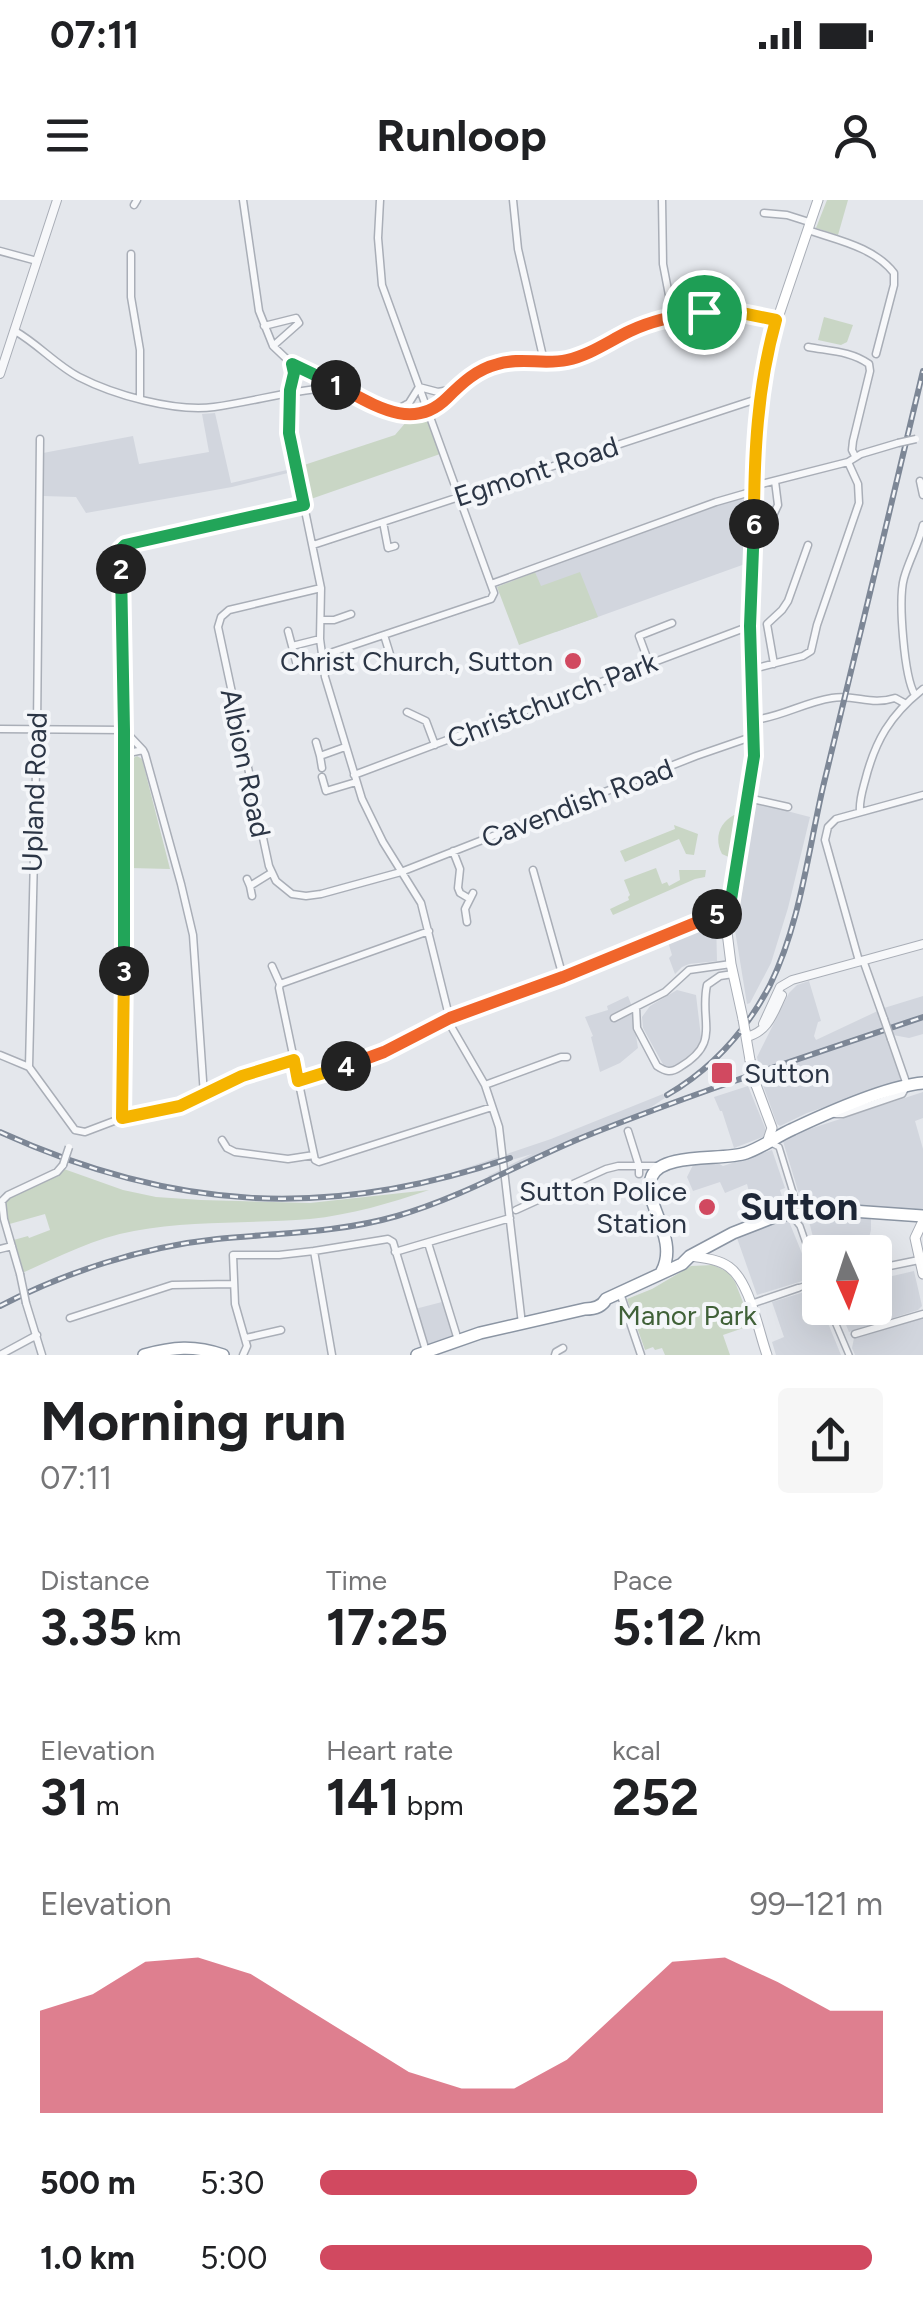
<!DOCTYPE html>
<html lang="en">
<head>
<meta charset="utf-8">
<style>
  :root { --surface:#fff; --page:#f6f6f6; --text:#202124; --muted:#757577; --accent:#d14960 }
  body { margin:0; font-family:Figtree,sans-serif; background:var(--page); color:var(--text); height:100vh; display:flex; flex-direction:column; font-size:38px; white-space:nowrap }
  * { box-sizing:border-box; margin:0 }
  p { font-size:32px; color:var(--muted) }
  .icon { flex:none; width:55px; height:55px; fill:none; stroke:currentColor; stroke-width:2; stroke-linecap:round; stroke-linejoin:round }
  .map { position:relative; height:1155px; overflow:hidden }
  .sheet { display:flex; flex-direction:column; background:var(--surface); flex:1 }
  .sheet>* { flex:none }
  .needle { width:65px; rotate:177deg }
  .tools { position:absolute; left:802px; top:1035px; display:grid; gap:20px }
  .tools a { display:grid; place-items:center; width:90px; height:90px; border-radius:10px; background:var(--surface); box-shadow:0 10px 40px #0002; font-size:50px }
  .pin { position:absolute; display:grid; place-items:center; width:85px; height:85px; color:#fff; margin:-42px; border:5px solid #fff; border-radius:50%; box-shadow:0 2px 10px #0007 }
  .km { position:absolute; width:50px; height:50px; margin:-25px; border-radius:50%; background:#222; color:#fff; font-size:28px; line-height:50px; text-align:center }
  .round { display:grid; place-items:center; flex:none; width:105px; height:105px; border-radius:10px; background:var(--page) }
  .headline { display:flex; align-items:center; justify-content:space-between; height:170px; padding:0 40px }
  h1 { font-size:55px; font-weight:700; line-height:75px }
  .figures { display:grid; grid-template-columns:repeat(3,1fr); gap:15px; height:170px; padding:10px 40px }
  .figures div { display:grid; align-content:center }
  .figures b { font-size:50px; font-weight:700 }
  .figures small { font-size:28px; font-weight:400 }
  .figures p { font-size:28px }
  .chart { height:280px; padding:20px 40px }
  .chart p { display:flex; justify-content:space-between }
  .chart svg { width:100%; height:180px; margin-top:10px; fill:var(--accent); opacity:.7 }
  ul { padding:0 40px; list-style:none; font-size:32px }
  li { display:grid; grid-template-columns:160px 120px 1fr; align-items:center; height:75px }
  li i { height:25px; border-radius:12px; background:var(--accent) }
  .status { display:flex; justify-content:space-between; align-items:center; height:70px; padding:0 50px; background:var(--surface); direction:ltr }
  .status svg { height:28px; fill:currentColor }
  header { display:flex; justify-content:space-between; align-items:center; height:130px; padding:0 40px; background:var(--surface); font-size:45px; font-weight:700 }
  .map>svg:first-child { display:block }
</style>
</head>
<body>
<div class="status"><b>07:11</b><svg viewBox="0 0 49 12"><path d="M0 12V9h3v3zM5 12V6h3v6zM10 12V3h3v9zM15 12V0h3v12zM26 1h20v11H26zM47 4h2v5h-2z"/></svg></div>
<header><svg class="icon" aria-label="menu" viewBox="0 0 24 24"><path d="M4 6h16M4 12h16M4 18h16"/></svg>Runloop<svg class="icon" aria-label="person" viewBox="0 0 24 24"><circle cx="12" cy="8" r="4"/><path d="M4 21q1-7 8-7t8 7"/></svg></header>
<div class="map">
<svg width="923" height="1155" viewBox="0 0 923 1155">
  <rect width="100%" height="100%" fill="#e4e7ec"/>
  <path fill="#d2d6de" d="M215,213L231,283L291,269L292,272L232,287L86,313L76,297L43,296V253L133,236L139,264L209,252L202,214Z
    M739,298L746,301L747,311L744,318L746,337L745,364L556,432L535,372Z
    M756,603L810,617L788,708L771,763L750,803L747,804L734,724L752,608Z
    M714,717L716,718L717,761L689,764L682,767L675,774L669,758L672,755L666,735Z
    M809,781L821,821L818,822L814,836L816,840L884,808L923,796V834L909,838L893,835L888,837L901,881L807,913L780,926L777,924L763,885L757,857L789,793L797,785Z
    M677,790L696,795L702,845L674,868H665L643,828L642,817L650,806Z
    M628,796L631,804L638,848L620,863L600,872L591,837L593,836L585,817L608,810L607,806Z
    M748,886L768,935L734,948L722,911H720L714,897Z
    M923,892V918L915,921L923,949V1010L802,1004L782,938Z
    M663,894L665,898L630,921L540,957L491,980L488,976L532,954L452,977L451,973L551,939Z
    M772,950L785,988L780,990L782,996L780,1002L754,1011L747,984L725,993L720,982L693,991L687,977L693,965L716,962L723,966Z
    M852,1015L871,1019V1030L868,1042L871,1052H820V1063L808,1018Z
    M788,1019L812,1078L757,1095L737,1038L779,1020Z
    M914,1071L922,1106L918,1110L849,1132L839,1108H875V1080Z
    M814,1089L841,1155H776L772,1142L784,1137L772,1102Z
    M442,1102L453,1137L427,1147L415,1109Z
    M923,1118V1155H855L852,1148L854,1138Z"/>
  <path fill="#c9d6c5" d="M827,0H848L838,35L816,28Z
    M824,117L853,125L847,142L841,145L818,140Z
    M428,212L443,253L308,300L301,266L395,235L407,221V215Z
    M535,372L541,386L580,372L598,417L519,445L497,387Z
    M137,556L142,559L170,669L130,668V560Z
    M734,615L741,616L733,659L722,654C714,639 719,623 734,615Z
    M674,625L698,634L694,655L686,654L679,639L625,662L620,651L675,629Z
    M656,668L662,684L667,682L669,686L680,680L679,670H706L705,677L695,679L613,715L610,709L629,700L628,697L630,695L624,680Z
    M64,969L123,990L156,997L201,1000L310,1003L429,990C391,1003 350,1015 310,1019C251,1024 192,1020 134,1031C94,1038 56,1058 20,1074L10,1041L28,1036L29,1038L50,1030L45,1014L6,1025L5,998Z
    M713,1065L728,1072L735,1082L752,1125L723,1135L730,1155H665L662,1148L655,1150L653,1147L645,1150L627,1099L652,1089L691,1066Z"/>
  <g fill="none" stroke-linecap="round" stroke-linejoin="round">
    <g stroke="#a9aeb7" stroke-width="8">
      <path id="pedestrian" d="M773,944L779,947L795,999L791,1010L792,1016L800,1026L816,1072L820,1077
        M798,1088L820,1081
        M832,1108L835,1122L849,1155"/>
    </g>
    <g stroke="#a9aeb7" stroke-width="9">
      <path id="minor" d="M243,0L259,111L273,146L292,164L391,213C448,219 438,195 477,172C508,154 537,167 568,159C592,154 610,140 631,130C675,110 730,105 776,120
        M513,0L518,49L544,161
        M662,0L663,64L673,116
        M134,5L137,0
        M764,13L787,15L809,22
        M808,30C837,40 874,47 894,73V85L876,154
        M0,51L37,61
        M131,54V97L140,150V198
        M264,126L296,118L299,123L273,146
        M15,131C38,144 56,165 79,177C114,195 174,212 214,207C256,201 296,189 337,187
        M808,147C829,151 851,151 869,164L870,171L853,241L852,250L855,256
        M292,164L295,173L290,190L289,233L321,388L320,439L325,477L362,599L383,642L421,703L452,828L485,885L499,927L522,1124
        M391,213L409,203L419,187L438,192L455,189
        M40,239L37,529L29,867L75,930
        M920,281L923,295
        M754,286L848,262L861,254L898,243
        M383,322L388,348L395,346
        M771,327L769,324L778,305L775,281
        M313,345L760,198
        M491,384L716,302L754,291
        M321,388L229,410L221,417L218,427L269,666L276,681L292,694L306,696L321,694L401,672L696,556L754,536
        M321,420H334L351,414
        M288,431L292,446
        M384,435L393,464L385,467
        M321,456L491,399L494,393L382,85L378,38L380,0
        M296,462L292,446L320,439
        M649,463L639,436L672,423
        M393,464L405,460
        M774,464L767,424L782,410L788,401L808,345
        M753,469L803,456L811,451L817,425L859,303L858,284L848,262
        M915,495C904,477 898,399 904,378C909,360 919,343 923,325
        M407,512L426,521L435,545
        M754,520C781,517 805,502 832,498C856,494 870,506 895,498L906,504
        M0,529L124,530L143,550
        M316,542L320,556L345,547
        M124,554L143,550L145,554L181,684L193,735L204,895
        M320,556L322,568
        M354,575L750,426
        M322,577L326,591L356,582
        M748,598L788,607
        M860,612C859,601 862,592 865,581C875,541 890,515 923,489
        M453,651L460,669L458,688L460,693L470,699
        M533,670L563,777
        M247,679L250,686L271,673
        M250,686L252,696
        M467,722L465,709L473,693
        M429,731L280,784L279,788L315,960L319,962L492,907
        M863,760L884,819
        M859,761L825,640L828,627L836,619L923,595
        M272,766L280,784
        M636,807L637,828L657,866C666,872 671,873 680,867C722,842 699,822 707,785L720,776L733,774
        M614,818L665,792L689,770L731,764
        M0,855L29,867
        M298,881L369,858L450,819L563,777L713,715L729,712
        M485,885L561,857H567
        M835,914H843L902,894L907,885L891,839
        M122,918L124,530L120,349L125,345L305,305
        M75,930L85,932L122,918L179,907L242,877L294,860
        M628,931L639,966V974
        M222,940L227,948L235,952L288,959L314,955
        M516,1010L606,969L618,966H660
        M428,1043L458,1140
        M0,1049L12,1046
        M314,1051L332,1155
        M395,1052L510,1018
        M875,1069L919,1060
        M20,1074L4,1019L2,1001L8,995L57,972L63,965
        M620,1093L641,1155
        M26,1103L42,1155
        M751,1104L798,1088
        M70,1118L172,1085L233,1084
        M855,1134L923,1114
        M246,1138L281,1130
        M0,1155L37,1135
        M243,1155L247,1146L235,1104L233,1055H279L314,1051L388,1039L393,1042L426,1151
        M555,1155L556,1152L563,1148"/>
    </g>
    <g stroke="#a9aeb7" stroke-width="10">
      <path id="tertiary" d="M0,174L57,0
        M764,827L763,824L780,787L792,780L923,744
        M746,837C768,832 773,814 782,795"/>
    </g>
    <g stroke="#a9aeb7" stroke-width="11">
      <path id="secondary" d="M743,819L731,764L727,732L754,556L750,403L755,239L768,147L818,0
        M745,831L750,860
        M756,885L772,928L767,943
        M923,1021L915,1038L923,1074
        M690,1056C703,1058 718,1059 729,1067C750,1082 758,1130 767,1155"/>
    </g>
    <g stroke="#8b95a3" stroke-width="14">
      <path id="trunk" d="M662,1071C680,1037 640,1001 652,976C663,952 723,961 746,953C763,947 777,936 793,929C827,913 887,886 923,883
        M144,1155C173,1147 194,1145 223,1155
        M417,1155L480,1133L585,1109C594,1109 602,1107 606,1099L682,1064L690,1056L733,1033L779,1015L852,1011L923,1016"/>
    </g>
    <use href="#pedestrian" stroke="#f7f8fa" stroke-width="5"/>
    <use href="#minor" stroke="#f7f8fa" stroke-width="6"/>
    <use href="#tertiary" stroke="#f7f8fa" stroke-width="8"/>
    <use href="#secondary" stroke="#fff" stroke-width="9"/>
    <use href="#trunk" stroke="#fff" stroke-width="11"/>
    <g stroke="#7d8796" stroke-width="6">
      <path id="rail" d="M667,895C712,869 746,831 770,785C800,724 808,652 823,587C857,448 890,310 923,171
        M0,932C174,1011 328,1020 510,958
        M0,1106C66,1072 142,1047 217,1039C277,1033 338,1033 397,1016C463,997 522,962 586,936C697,892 810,855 923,817"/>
    </g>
    <use href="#rail" stroke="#f4f6f9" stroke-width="2.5" stroke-dasharray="8" stroke-linecap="butt"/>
    <g stroke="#a9aeb7" stroke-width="9" stroke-linecap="butt">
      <path id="minor-bridge" d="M898,243L916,239
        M884,819L891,839
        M63,965L69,947
        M20,1074L26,1103"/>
    </g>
    <g stroke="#a9aeb7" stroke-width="11" stroke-linecap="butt">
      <path id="secondary-bridge" d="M743,819L745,831
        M750,860L756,885"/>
    </g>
    <use href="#minor-bridge" stroke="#f7f8fa" stroke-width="6"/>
    <use href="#secondary-bridge" stroke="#fff" stroke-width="9"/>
  </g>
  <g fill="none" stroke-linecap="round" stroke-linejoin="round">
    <g stroke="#fff" stroke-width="20">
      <path id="split-1" d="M336,185C371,203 412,233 447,198C462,183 477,169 498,164C520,157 544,165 567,160C590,155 609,141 630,131C653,120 678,115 704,112"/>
    </g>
    <g stroke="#fff" stroke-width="20">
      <path id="split-2" d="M121,369L120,350L125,345L304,305L289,233L290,190L294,173L292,164L336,185"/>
    </g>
    <g stroke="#fff" stroke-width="20">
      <path id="split-3" d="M121,369L124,530V771"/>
    </g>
    <g stroke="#fff" stroke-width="20">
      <path id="split-4" d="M124,771L122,918L180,906L242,876L294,860L298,881L346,866"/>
    </g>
    <g stroke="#fff" stroke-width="20">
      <path id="split-5" d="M346,866L384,852L450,818L563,777L717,714"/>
    </g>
    <g stroke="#fff" stroke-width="20">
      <path id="split-6" d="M717,714L729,712L754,556L750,426L754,324"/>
    </g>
    <g stroke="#fff" stroke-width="20">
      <path id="split-7" d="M704,112H737L776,120C757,188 754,255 754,324"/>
    </g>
    <use href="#split-1" stroke="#f0652b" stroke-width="12"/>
    <use href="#split-2" stroke="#22a559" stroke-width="12"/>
    <use href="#split-3" stroke="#22a559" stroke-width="12"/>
    <use href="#split-4" stroke="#f5b400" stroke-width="12"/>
    <use href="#split-5" stroke="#f0652b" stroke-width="12"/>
    <use href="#split-6" stroke="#22a559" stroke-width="12"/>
    <use href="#split-7" stroke="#f5b400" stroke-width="12"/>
  </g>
  <g fill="#d14960" stroke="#f4f6f9" stroke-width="4">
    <circle cx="573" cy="461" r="10"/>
    <rect x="710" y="861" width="24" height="24" rx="5"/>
    <circle cx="707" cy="1007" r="10"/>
  </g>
  <g text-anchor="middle" stroke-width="8" stroke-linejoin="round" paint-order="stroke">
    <g font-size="28" fill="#2b3545" stroke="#f4f6f9">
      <text transform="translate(536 271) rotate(-18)" y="10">Egmont Road</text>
      <text transform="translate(552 500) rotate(-21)" y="10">Christchurch Park</text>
      <text transform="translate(246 563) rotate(78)" y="10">Albion Road</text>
      <text transform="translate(34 592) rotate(-88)" y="10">Upland Road</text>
      <text transform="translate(577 603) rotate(-21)" y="10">Cavendish Road</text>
    </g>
    <g font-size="28" fill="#2b3545" stroke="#f4f6f9" text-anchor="end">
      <text x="553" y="471">Christ Church, Sutton</text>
      <text x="744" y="883" text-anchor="start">Sutton</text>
      <text x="687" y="1001">Sutton Police<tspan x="687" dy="32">Station</tspan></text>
    </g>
    <g font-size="28" fill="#406138" stroke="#f4f6f9">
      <text x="687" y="1125">Manor Park</text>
    </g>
    <g font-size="38" font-weight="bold" fill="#1d2636" stroke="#f4f6f9">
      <text x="799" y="1020">Sutton</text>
    </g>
  </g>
</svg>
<div class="tools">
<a><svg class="needle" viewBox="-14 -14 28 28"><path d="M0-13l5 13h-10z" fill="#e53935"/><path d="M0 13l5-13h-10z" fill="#757577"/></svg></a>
</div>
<div class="pin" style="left:704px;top:112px;background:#1e9e55"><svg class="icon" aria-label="arrive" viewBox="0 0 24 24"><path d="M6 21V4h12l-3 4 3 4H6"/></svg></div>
<b class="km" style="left:336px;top:185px">1</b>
<b class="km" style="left:121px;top:369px">2</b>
<b class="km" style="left:124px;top:771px">3</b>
<b class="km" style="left:346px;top:866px">4</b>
<b class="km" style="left:717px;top:714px">5</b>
<b class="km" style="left:754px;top:324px">6</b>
</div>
<section class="sheet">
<div class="headline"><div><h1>Morning run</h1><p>07:11</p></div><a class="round"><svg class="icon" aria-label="share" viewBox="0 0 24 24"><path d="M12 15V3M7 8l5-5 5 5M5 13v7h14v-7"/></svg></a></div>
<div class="figures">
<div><p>Distance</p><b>3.35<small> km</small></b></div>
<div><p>Time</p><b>17:25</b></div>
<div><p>Pace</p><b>5:12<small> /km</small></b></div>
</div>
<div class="figures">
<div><p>Elevation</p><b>31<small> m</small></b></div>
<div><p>Heart rate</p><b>141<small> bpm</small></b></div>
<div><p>kcal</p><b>252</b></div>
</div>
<div class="chart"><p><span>Elevation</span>99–121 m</p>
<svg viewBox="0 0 160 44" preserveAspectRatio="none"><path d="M0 44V19L10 15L20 7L30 6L40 10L50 18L60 26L70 34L80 38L90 38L100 31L110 19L120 7L130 6L140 12L150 19L160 19V44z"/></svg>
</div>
<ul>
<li><b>500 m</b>5:30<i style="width:67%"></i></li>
<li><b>1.0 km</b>5:00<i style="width:98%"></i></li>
</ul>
</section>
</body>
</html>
